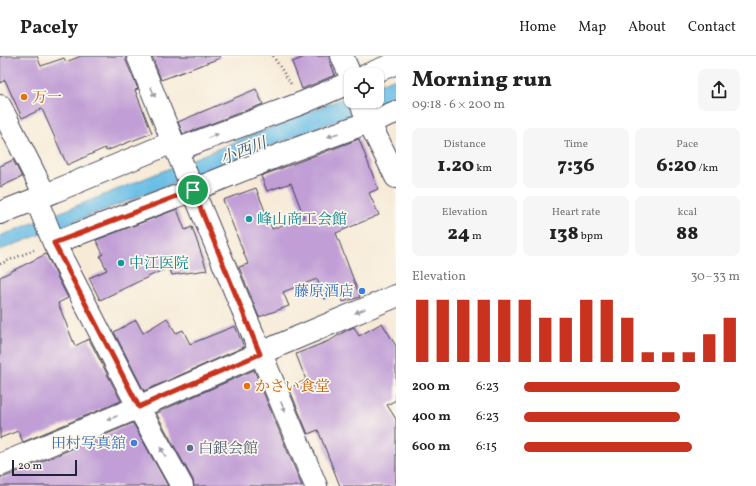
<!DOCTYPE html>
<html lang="en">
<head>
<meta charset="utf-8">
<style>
  :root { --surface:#fff; --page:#f6f6f6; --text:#222; --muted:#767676; --line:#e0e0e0; --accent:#c8321e }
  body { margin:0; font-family:Vollkorn,"Noto Serif JP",serif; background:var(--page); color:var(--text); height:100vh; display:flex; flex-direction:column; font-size:15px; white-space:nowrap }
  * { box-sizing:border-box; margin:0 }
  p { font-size:13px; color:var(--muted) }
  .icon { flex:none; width:22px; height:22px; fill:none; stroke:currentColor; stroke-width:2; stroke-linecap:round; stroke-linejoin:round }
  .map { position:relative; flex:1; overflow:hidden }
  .panel { display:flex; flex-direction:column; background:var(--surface); width:360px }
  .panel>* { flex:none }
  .controls { position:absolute; left:344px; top:12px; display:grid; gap:8px }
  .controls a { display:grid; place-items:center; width:40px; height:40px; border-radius:8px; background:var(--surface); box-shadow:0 1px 3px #0004; font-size:20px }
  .scale { position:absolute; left:12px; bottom:10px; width:65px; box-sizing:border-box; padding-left:4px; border:2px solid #22223b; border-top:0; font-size:11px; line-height:14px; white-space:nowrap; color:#22223b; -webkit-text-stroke:3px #fbf7ec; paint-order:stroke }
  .pin { position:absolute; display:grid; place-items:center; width:34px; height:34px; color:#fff; margin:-17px; border:2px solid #fff; border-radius:50%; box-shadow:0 1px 4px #0007 }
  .round { display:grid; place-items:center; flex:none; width:42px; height:42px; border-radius:8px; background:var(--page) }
  .headline { display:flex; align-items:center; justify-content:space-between; height:68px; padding:0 16px }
  h1 { font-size:22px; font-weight:800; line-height:30px }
  .metrics { display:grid; grid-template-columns:repeat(3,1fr); gap:6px; height:68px; padding:4px 16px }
  .metrics div { display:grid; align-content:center; border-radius:8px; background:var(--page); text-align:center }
  .metrics b { font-size:20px; font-weight:800 }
  .metrics small { font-size:11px; font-weight:400 }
  .metrics p { font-size:11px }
  .chart { height:112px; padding:8px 16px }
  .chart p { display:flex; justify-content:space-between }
  .chart svg { width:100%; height:72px; margin-top:4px; stroke:var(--accent); stroke-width:6 }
  ul { padding:0 16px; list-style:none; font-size:13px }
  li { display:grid; grid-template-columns:64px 48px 1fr; align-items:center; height:30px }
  li i { height:10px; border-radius:5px; background:var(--accent) }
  header { display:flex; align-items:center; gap:24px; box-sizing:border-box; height:56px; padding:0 20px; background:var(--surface); border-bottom:1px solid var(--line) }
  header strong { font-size:19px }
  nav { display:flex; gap:22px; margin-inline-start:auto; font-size:14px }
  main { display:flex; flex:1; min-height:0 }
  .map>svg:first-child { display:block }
</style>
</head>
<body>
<header>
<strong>Pacely</strong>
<nav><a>Home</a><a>Map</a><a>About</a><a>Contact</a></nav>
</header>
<main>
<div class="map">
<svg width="396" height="430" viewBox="0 0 396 430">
  <rect width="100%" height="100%" fill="#fbf7ec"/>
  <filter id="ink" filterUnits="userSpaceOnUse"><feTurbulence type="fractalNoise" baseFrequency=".025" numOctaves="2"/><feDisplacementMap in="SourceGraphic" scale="8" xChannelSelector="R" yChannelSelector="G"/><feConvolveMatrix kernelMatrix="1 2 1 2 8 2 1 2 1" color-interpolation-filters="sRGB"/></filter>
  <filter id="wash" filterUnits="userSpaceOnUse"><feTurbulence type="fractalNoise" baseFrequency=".012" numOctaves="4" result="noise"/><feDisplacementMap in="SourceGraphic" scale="16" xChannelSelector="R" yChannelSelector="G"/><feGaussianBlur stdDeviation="0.9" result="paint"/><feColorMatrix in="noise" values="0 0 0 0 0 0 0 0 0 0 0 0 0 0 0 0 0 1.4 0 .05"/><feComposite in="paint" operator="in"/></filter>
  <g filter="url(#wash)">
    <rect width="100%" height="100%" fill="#f7ebd8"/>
    <path fill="#6abee6" stroke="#467090" d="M396,22V42L0,194V180L79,149L351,39V45H377V29Z"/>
    <g id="blocks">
      <path fill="#c19fd6" d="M0,0H37L41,10L64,2L66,6L81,0H126V5L138,33L135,34L152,77L106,95L105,92L67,109L42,53L22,62L5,24L0,27Z
        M152,0H220V2L161,24Z
        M307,0H328L335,19L302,33L292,6Z
        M256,33L263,48L183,78L178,66Z
        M359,83L378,133L369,137L379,159L336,177L360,241L343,246L340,237L324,243L317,223L283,236L289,250L259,261L239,211L248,208L223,144L256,132L272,173L304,161L291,127L267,135L261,120Z
        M13,104L22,121L0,131V110Z
        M177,153L185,174L192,171L207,214L172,219L169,211L100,244L89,222L107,214L100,200L103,198L96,184Z
        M46,198L68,242L58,247L75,290L89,283L121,345L23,386L18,375L0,382V221Z
        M167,262L176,277L183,274L190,288L235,270L244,291L144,335L114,276L136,264L143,277Z
        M382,267L396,290V344L387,349L396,363V430H340L318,374L308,378L289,332L306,324L296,298L331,284L347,274L354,271L359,280Z
        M254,314L302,430H194L193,424L156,357Z
        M133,367L168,430H0V421H5Z"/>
    </g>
  </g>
  <g filter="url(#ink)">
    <use href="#blocks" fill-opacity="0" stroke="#424053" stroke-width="1"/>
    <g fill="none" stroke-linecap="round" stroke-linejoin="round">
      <g stroke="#424053" stroke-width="24">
        <path id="street" d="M138,0L173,86L316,430
          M342,0L351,21
          M367,19L396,7
          M360,45L367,62L396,121
          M0,50L45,139
          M176,94L302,47L351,26
          M36,143L54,187L142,358L182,430
          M0,157L36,143L173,86
          M54,187L193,134L285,97L396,56
          M0,409L139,351L154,344L277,290L396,240"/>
      </g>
      <path stroke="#424053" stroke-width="2.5" stroke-dasharray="1 3" stroke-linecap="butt" d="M273,0L291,28
        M0,208L34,194"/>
      <use href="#street" stroke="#fff" stroke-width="22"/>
    </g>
    <defs><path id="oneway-solid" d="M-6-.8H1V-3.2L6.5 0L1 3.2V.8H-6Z"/></defs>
    <g fill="#9c9ca7">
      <use href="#oneway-solid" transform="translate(153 36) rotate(68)"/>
      <use href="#oneway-solid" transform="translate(333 79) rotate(160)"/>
      <use href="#oneway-solid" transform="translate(213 80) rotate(-21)"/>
      <use href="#oneway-solid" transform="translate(360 255) rotate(157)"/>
      <use href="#oneway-solid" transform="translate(283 351) rotate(67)"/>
      <use href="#oneway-solid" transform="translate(112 362) rotate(157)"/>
      <use href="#oneway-solid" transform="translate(163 396) rotate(-119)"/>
    </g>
  </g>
  <g fill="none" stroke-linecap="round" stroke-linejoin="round" filter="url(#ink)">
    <g stroke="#fff" stroke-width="8">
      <path id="route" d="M193,134L260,298L154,344L139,351L54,187Z"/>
    </g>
    <use href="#route" stroke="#c8321e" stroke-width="5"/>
  </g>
  <g fill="#e8710a" stroke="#fbf7ec" stroke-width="1.5">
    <circle cx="24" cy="41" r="4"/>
    <circle cx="247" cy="330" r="4"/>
  </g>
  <g fill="#0f9aa8" stroke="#fbf7ec" stroke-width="1.5">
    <circle cx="249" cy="163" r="4"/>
    <circle cx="121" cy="207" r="4"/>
  </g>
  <g fill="#3f7fe0" stroke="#fbf7ec" stroke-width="1.5">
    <circle cx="362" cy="235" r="4"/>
    <circle cx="134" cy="387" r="4"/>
  </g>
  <circle fill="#5c6f8a" stroke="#fbf7ec" stroke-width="1.5" cx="190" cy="392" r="4"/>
  <g text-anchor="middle" stroke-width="3.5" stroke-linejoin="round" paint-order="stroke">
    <g font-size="15" fill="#c56008" stroke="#fbf7ec" text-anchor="start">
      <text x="32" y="46">万一</text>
      <text x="255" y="335">かさい食堂</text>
    </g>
    <g font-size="15" fill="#0d838f" stroke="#fbf7ec" text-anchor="start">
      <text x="257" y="168">峰山商工会館</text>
      <text x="129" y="212">中江医院</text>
    </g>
    <g font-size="15" fill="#366cbe" stroke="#fbf7ec" text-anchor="end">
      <text x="354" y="240">藤原酒店</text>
      <text x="126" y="392">田村写真舘</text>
    </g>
    <g font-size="15" fill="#4e5e75" stroke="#fbf7ec" text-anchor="start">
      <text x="198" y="397">白銀会館</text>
    </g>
    <g font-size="16" font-style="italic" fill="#3b5977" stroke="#fbf7ec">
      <text transform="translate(243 94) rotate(-21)" y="6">小西川</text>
    </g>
  </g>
</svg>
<div class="controls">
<a><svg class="icon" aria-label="locate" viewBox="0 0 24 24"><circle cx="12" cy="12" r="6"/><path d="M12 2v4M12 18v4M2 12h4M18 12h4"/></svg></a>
</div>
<div class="scale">20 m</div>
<div class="pin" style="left:193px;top:134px;background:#1e9e55"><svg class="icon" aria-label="arrive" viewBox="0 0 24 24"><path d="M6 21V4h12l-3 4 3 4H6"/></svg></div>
</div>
<section class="panel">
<div class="headline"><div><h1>Morning run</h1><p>09:18 · 6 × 200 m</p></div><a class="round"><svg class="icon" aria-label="share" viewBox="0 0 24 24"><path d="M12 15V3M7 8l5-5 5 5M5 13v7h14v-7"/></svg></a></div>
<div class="metrics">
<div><p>Distance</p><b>1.20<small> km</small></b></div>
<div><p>Time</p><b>7:36</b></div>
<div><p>Pace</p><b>6:20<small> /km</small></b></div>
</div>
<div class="metrics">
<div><p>Elevation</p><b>24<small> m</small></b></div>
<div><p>Heart rate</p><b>138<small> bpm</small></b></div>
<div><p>kcal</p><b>88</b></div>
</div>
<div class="chart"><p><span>Elevation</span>30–33 m</p>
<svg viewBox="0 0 160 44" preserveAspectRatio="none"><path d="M5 44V6M15 44V6M25 44V6M35 44V6M45 44V6M55 44V6M65 44V17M75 44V17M85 44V6M95 44V6M105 44V17M115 44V38M125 44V38M135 44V38M145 44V27M155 44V17"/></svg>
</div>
<ul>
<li><b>200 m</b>6:23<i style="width:72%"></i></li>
<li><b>400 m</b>6:23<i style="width:72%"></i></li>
<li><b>600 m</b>6:15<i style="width:78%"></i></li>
</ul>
</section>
</main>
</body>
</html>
